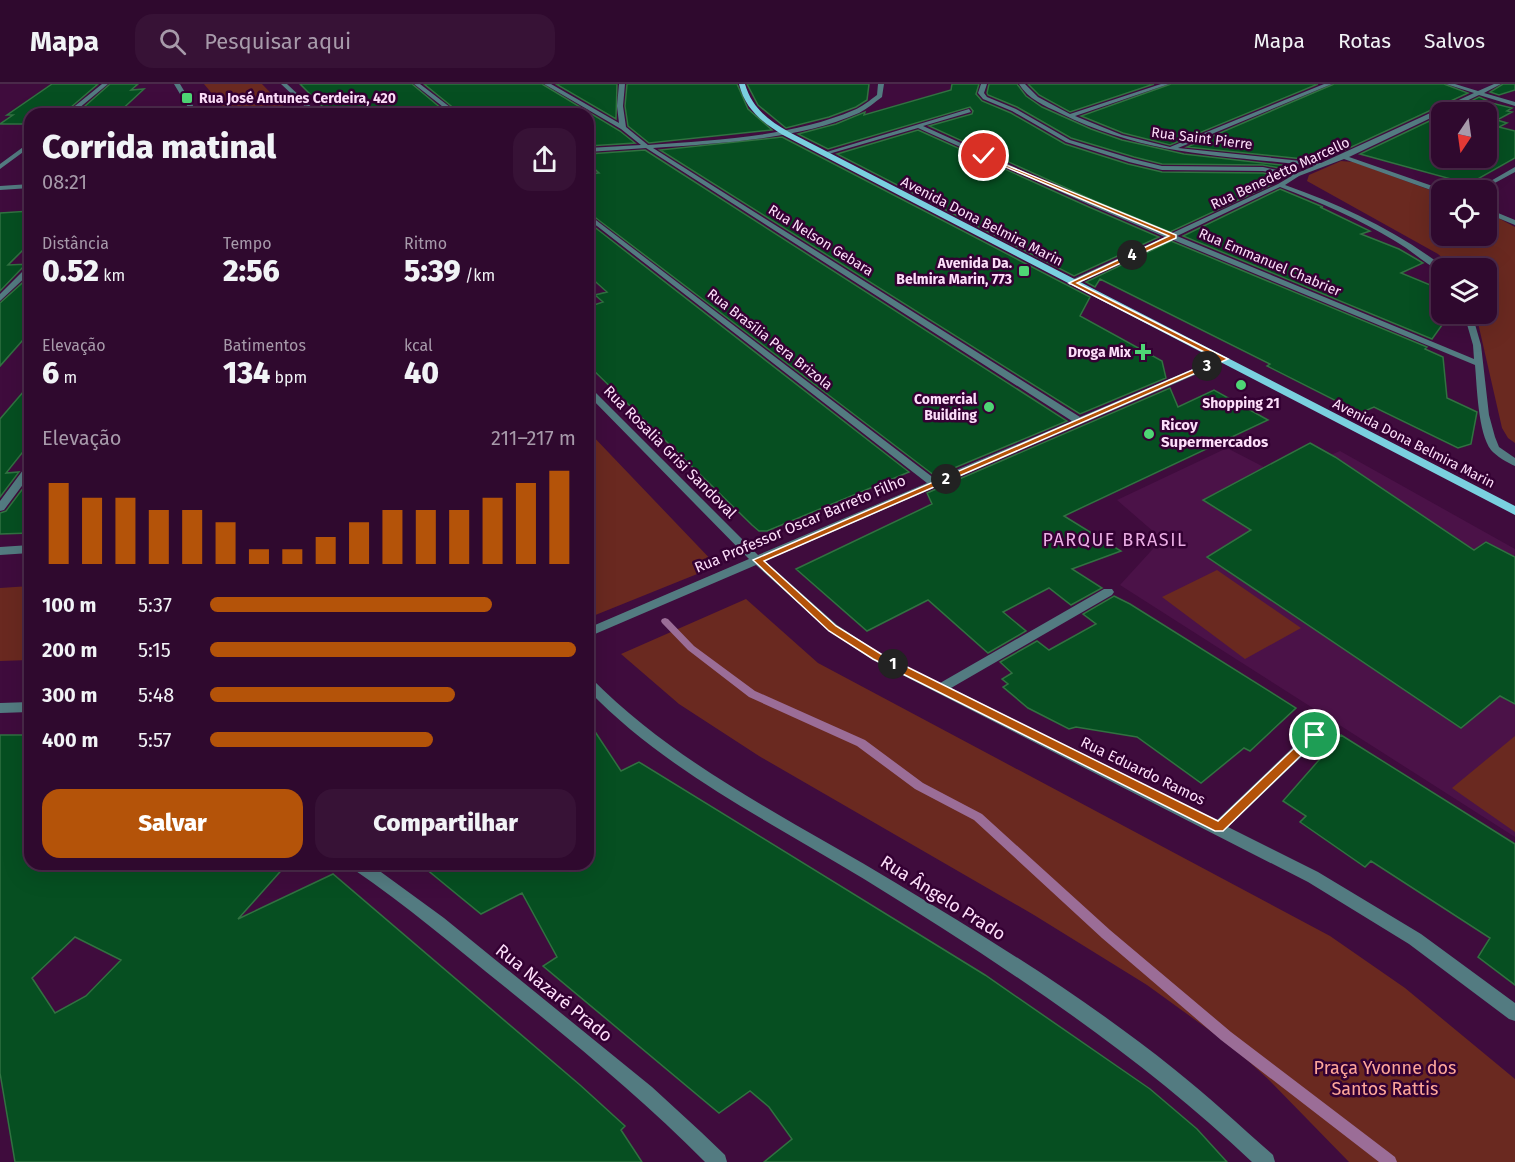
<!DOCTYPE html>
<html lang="pt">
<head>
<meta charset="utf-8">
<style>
  :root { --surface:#2f092e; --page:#371236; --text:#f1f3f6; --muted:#a79aaa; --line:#4a2a4a; --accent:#b45309 }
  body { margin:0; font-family:"Fira Sans",sans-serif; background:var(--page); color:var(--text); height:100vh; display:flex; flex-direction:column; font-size:22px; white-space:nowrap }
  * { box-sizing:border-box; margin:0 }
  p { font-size:20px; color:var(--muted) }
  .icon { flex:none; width:33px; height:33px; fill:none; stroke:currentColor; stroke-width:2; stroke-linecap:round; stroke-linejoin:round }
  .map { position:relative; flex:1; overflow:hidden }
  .panel { position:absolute; left:24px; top:24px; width:570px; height:762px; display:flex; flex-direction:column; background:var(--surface); border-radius:18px; box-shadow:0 6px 24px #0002,0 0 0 2px var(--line) }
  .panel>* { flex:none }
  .needle { width:39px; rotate:193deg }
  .controls { position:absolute; left:1431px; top:18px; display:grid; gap:12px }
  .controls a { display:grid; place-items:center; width:66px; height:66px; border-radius:12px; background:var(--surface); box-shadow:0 6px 24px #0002,0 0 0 2px var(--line); font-size:30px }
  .pin { position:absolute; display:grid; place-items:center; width:51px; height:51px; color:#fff; margin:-26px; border:3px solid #fff; border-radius:50%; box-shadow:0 2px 6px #0007 }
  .km { position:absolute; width:30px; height:30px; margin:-15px; border-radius:50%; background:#222; color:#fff; font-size:16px; line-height:30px; text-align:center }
  .round { display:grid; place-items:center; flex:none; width:63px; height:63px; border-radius:18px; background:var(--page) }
  .head { display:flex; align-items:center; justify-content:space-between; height:102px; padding:0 18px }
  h1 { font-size:33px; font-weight:800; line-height:45px }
  .metrics { display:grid; grid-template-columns:repeat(3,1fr); gap:9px; height:102px; padding:6px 18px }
  .metrics div { display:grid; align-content:center }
  .metrics b { font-size:30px; font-weight:800 }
  .metrics small { font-size:16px; font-weight:400 }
  .metrics p { font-size:16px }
  .chart { height:168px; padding:12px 18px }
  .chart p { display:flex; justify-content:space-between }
  .chart svg { width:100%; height:108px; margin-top:6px; stroke:var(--accent); stroke-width:6 }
  .button { display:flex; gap:12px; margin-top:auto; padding:12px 18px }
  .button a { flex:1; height:69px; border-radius:18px; background:var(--accent); color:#fff; font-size:24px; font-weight:800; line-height:69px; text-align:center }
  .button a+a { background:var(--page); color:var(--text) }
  ul { padding:0 18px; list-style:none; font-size:20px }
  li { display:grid; grid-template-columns:96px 72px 1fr; align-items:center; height:45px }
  li i { height:15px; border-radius:8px; background:var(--accent) }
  header { display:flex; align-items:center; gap:36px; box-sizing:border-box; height:84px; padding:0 30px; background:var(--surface); border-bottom:2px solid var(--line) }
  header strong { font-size:28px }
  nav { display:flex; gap:33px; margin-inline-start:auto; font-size:21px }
  .search { width:420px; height:54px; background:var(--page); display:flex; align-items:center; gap:15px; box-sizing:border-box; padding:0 21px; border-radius:18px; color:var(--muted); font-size:22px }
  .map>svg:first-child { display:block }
</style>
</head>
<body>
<header>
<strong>Mapa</strong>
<div class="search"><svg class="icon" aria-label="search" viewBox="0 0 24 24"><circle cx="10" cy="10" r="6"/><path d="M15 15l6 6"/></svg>Pesquisar aqui</div>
<nav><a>Mapa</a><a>Rotas</a><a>Salvos</a></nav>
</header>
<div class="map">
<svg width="1515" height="1078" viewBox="0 0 1515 1078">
  <rect width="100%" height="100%" fill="#3f0c3d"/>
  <path fill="#4b1248" d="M1227,364L1281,392L1340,367L1515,465V753L1120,501L1162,455L1117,416Z"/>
  <path fill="#6a2920" d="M204,0H262L291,30H229Z
    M1341,77L1354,78L1441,110L1442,152H1486L1487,128L1515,143V359L1508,354L1502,344L1476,230H1486V184H1454L1438,170L1307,97L1309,91Z
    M588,347L717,482L588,534Z
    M1217,486L1301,544L1245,575L1162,513Z
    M30,502V576L0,577V504Z
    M746,515L818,579L1330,852L1405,904L1515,995V1078H1349L1268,995L1234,964L1147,901L1034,831L759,672L679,620L621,570Z
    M1515,652V748L1452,704Z"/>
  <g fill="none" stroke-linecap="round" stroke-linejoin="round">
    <path fill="#9b6d97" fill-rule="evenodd" d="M665,534L668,535L694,562L755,607L865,656L923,699L982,730L1110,846L1231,948L1395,1073L1397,1078H1379L1221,956L1102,854L974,736L915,705L857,662L749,613L688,566L662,539L661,537L662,535Z"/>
  </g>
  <path fill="#064f21" stroke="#317241" stroke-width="1.5" fill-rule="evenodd" d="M52,0H98L63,30H30V40H0L13,31H7Z
    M110,0H138L131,6L144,5L117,30H76Z
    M300,0H412L448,30H330Z
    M424,0H542L620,47L635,59L588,62V30H461Z
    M556,0H617L616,35Z
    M627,0H737L748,25L772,46L649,59L628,42L625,22Z
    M747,0H869L867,16L856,23L829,33L786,44L758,21Z
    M952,0H979L976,10L982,17L1011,29L1065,60L1128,80L1162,88L1263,89L1278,92L1264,98L1271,101L1170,148L1095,117L929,42L972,30L973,27L970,23L828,65L798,50L836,40L865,28L864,31L951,6Z
    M989,0H1017L1026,12L1042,23L1091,45L1122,56L1184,70L1299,83L1290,86L1263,81L1162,80L1134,73L1071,54L1017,23L988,11L987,9Z
    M1028,0H1154L1070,28L1039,11Z
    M1171,0H1318L1170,61L1123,49L1081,32Z
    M1334,0H1444L1468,9L1345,66L1340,64L1313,76L1187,63Z
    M1503,0H1515V6L1499,11L1490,8Z
    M1479,13L1486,16L1483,17L1512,24L1507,27L1512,28L1497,36L1507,39L1499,43L1515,47V74L1469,100L1360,70L1442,31V74H1486V28H1448Z
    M918,46L1089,123L1159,153L1074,192L837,70Z
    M782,53L1090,213L1080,232L1162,277L1166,294L1080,330L660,66Z
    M645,66L1067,337L935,392L588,128V90L599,89L588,79V70Z
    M1280,105L1323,123H1320L1370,147L1361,150L1399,165L1418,176L1423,179L1401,189L1440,205L1442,230L1456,231L1442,241L1432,255L1183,152Z
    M30,127V159L8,181L30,180V181H25L0,207V129Z
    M588,138L909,388L767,447H759L752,441L588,281V223L603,218L595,211L607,208L588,191Z
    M1171,157L1427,263L1425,265L1443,273L1447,314L1477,328L1471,360L1458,364L1374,323L1360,329L1267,282L1270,280L1100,195L1095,203L1086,198Z
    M30,192V248L0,282V219Z
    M30,300V359L6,389L19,388L0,413V335Z
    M1170,304L1178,323L1214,306L1268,336L1064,432L1121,467L1072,485L1102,504L1071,521L1049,504L1003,528L1026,547L988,569L928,516L867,547L796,485L932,420L927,409Z
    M1310,359L1335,373L1474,466L1486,458L1515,473V620L1500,612L1461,644L1207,473L1251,446L1203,416Z
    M30,395V449L0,450V429L6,427Z
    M1114,512L1130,520L1296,624L1250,667L1244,664L1201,699L1137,653L1076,643L1069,645L1028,624L1003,603L1008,600L1002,595L1012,589L1000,578L1037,557L1049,566L1096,540L1083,530Z
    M588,637L621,687L639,678L985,891L1150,1005L1197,1045L1227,1078H764L792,1055L769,1023L750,1007L719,1029L543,882L557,873L522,809L481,830L420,780H588Z
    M0,651H30V780H287L238,835L333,790L580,1001L625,1042L621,1046L642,1078H15L0,989ZM75,853L121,876L86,912L55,929L32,894Z
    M1341,651L1515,760V901L1478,873L1490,854L1371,777L1365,783L1300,738L1306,732L1283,717Z"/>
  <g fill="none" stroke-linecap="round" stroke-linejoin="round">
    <path fill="#537b81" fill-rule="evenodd" d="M981,0H987L984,9L987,13L1016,25L1070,56L1133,75L1162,82L1263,83L1300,91L1297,93L1263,87L1162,86L1129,78L1066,58L1012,27L983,15L978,9Z"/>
    <path fill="#537b81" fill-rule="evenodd" d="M102,0H108L72,30H65Z
      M174,0H180L198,30H192Z
      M281,0H287L319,30H313Z
      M414,0H420L459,30H452Z
      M544,0H551L619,39L617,22L619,0H625L623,22L626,43L648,61C716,56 791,53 854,26C862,23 870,16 877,11L878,0H884L882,13C875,18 867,25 859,29C798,56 719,59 653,64L1080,333L1221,273H1227V277L765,477L837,541L881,570L940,599L1104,505H1112L1114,508L1112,511L951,604L1216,737L1310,647L1315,646L1320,647L1322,651L1320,655L1228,743L1318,788L1421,850L1515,919V937L1509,935L1409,860L1308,798L873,576L829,547L756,481L588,553V544L749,475L588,311V303L591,304L758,471L927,399L588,135V130L935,395L1072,337L646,64L588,68V64L641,61L621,45Z
      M1019,0H1025L1038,13L1070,30L1161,0H1169L1075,32L1122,51L1170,63L1324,0H1332L1178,64L1321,79L1474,9L1446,0H1455L1478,7L1494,0H1501L1484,9L1515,18V22L1479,11L1349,73L1444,106H1442V110L1344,75L1299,92L1285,101C1342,121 1397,147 1445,184H1442V188C1425,180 1411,166 1395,157C1359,135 1320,118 1280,103L1177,152L1474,275L1473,261L1464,230H1472L1481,261L1489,331L1495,353L1499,363L1515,374V382C1508,379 1496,372 1491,366C1478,349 1477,303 1475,281L1171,155L1075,201H1069V197L1165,153L1090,121L918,44L825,71L820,70L969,25L971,28L923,42L1094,119L1170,150L1278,100L1295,90L1314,82C1222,71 1146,72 1060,29C1045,22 1028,15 1019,0Z
      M30,58V63L0,85V80Z
      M1515,83V88L1482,106H1475Z
      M30,100V104L0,106V102Z
      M1486,124L1515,136V141L1486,129Z
      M27,183H30V189L0,217V210Z
      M30,381V391L4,426L0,427V417L26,382Z
      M30,461V469L0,471V463Z
      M588,593L592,595C678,682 792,736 896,799C991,856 1087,915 1174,985C1208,1012 1240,1042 1273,1071L1275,1078H1252C1135,967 1001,880 864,795C769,737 666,687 588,606Z
      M30,618V628L0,629V619Z
      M351,780H370L444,834L652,1003L701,1048L725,1071L727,1078H705C643,1015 574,959 505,903C455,863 406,821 353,785Z"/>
    <path fill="#7ad0df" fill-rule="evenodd" d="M739,0H745C752,24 768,36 789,48L1515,422V431L783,51C762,38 745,25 739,0Z"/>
  </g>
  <path fill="#b45309" stroke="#fff" stroke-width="1.5" d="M982,71L1176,151V154L1077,199L1228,275L764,477L836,542L881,570L1218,737L1311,648H1319V654L1223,747H1215L873,575L829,547L753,476L1218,275L1069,199L1169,152L982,73Z"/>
  <g fill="#4ed675" stroke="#340133" stroke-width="2">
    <rect x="181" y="8" width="12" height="12" rx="3"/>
    <rect x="1018" y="181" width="12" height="12" rx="3"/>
    <path d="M1140 259h6v6h6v6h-6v6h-6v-6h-6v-6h6z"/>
    <circle cx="1241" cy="301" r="6"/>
    <circle cx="989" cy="323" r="6"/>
    <circle cx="1149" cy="350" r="6"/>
  </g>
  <g text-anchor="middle" stroke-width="5" stroke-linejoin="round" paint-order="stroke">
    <g font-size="14" font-weight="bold" fill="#fddefa" stroke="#340133" text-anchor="end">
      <text x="199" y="19" text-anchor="start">Rua José Antunes Cerdeira, 420</text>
      <text x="1012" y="184">Avenida Da.<tspan x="1012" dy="16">Belmira Marin, 773</tspan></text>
      <text x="1131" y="273">Droga Mix</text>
      <text x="977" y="320">Comercial<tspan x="977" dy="16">Building</tspan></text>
      <text x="1241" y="324" text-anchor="middle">Shopping 21</text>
    </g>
    <g font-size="14" fill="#fddefa" stroke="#340133">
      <text transform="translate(1202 54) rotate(7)" y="5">Rua Saint Pierre</text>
      <text transform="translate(1280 89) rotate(-25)" y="5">Rua Benedetto Marcello</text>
      <text transform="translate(982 137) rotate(27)" y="5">Avenida Dona Belmira Marin</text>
      <text transform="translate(821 156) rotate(32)" y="5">Rua Nelson Gebara</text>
      <text transform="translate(1270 178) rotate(23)" y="5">Rua Emmanuel Chabrier</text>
      <text transform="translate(770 255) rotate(38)" y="5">Rua Brasília Pera Brizola</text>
      <text transform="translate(1414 359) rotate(27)" y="5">Avenida Dona Belmira Marin</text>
    </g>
    <g font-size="15" font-weight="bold" fill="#fddefa" stroke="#340133" text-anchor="start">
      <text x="1161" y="346">Ricoy<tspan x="1161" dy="17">Supermercados</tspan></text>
    </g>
    <g font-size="15" fill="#fddefa" stroke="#340133">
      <text transform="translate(670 368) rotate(45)" y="5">Rua Rosalia Grisi Sandoval</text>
      <text transform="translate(800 440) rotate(-23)" y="5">Rua Professor Oscar Barreto Filho</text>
      <text transform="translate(1143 687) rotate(26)" y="5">Rua Eduardo Ramos</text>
    </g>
    <g font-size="18" letter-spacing="1.5" fill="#ebaee5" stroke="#340133">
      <text x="1115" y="462">PARQUE BRASIL</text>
    </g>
    <g font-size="18" fill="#fddefa" stroke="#340133">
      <text transform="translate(943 814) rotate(32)" y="6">Rua Ângelo Prado</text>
      <text transform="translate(554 909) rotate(39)" y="6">Rua Nazaré Prado</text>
    </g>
    <g font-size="18" fill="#fea799" stroke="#340133">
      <text x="1385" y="990">Praça Yvonne dos<tspan x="1385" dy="21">Santos Rattis</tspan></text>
    </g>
  </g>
</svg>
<div class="controls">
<a><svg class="needle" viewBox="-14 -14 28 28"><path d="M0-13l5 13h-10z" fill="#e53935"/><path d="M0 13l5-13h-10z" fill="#a79aaa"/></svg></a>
<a><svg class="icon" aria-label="locate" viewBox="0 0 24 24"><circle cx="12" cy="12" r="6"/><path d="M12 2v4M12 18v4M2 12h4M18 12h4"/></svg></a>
<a><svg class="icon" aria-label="layers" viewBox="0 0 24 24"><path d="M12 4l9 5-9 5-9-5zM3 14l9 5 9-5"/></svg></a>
</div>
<div class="pin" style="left:1315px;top:651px;background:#1e9e55"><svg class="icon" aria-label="arrive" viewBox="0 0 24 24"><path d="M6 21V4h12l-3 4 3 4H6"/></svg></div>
<div class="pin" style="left:984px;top:72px;background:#d93025"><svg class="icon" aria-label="check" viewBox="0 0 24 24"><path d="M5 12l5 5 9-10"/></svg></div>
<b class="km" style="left:893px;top:580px">1</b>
<b class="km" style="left:946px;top:395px">2</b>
<b class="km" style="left:1207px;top:282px">3</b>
<b class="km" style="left:1132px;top:171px">4</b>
<section class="panel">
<div class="head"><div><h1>Corrida matinal</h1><p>08:21</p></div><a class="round"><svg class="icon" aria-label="share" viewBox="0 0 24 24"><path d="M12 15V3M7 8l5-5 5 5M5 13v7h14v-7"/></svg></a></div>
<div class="metrics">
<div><p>Distância</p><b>0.52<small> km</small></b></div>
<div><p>Tempo</p><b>2:56</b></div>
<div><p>Ritmo</p><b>5:39<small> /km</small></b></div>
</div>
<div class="metrics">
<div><p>Elevação</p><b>6<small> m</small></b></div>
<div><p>Batimentos</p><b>134<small> bpm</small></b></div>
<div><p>kcal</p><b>40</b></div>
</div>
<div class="chart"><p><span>Elevação</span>211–217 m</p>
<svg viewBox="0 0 160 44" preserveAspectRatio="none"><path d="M5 44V11M15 44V17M25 44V17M35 44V22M45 44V22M55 44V27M65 44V38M75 44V38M85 44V33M95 44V27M105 44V22M115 44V22M125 44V22M135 44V17M145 44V11M155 44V6"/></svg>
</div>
<ul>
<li><b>100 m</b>5:37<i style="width:77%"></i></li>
<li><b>200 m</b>5:15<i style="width:100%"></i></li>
<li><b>300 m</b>5:48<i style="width:67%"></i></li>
<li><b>400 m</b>5:57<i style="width:61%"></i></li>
</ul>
<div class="button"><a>Salvar</a><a>Compartilhar</a></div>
</section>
</div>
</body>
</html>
